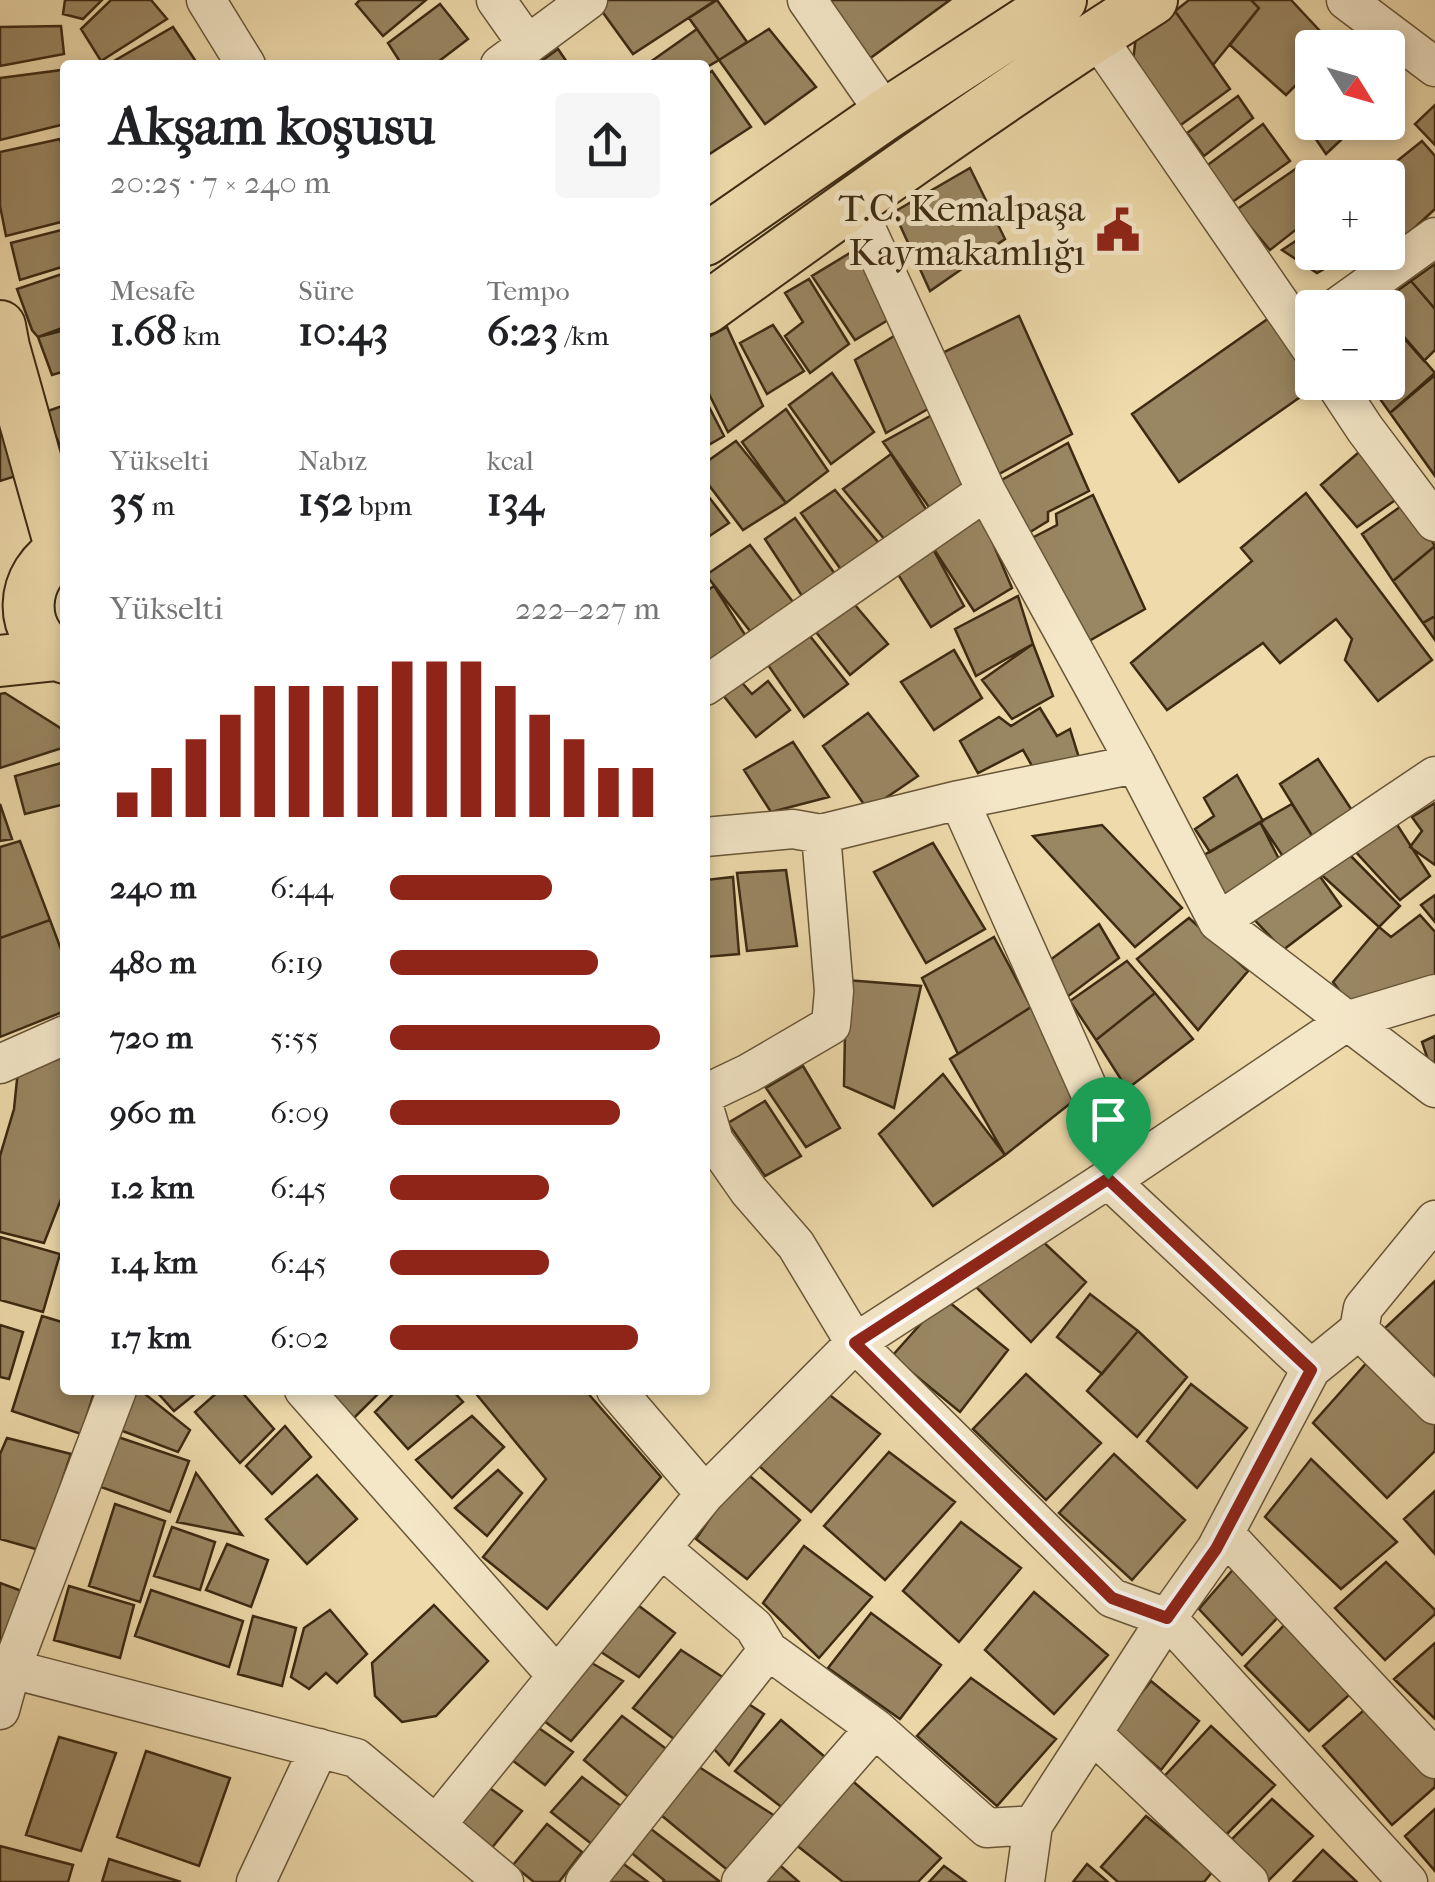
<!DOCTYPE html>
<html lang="tr">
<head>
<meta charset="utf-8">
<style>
  :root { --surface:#fff; --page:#f6f6f6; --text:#202124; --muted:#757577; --accent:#8f2418 }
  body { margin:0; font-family:"IM FELL French Canon",serif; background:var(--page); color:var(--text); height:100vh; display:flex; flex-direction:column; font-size:38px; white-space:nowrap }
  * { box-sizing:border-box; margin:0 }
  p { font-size:32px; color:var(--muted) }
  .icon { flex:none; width:55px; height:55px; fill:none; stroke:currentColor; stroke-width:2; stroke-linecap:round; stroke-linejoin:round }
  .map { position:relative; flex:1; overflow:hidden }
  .drawer { position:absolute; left:60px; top:60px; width:650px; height:1335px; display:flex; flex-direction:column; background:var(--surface); border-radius:10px; box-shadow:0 5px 15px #0003 }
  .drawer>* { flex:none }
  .needle { width:65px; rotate:127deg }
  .buttons { position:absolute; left:1295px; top:30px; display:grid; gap:20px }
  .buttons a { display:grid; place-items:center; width:110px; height:110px; border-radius:10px; background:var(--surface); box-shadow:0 5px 15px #0003; font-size:50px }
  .pin { position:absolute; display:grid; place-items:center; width:85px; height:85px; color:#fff; margin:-102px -42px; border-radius:50% 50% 50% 0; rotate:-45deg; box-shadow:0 0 10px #0007 }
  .pin .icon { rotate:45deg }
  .round { display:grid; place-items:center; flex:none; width:105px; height:105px; border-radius:10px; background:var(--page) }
  .summary { display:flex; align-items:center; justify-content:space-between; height:170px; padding:0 50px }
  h1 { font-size:55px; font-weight:700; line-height:75px }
  .metrics { display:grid; grid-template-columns:repeat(3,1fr); gap:15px; height:170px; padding:10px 50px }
  .metrics div { display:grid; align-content:center }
  .metrics b { font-size:42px; font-weight:700 }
  .metrics small { font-size:28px; font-weight:400 }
  .metrics p { font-size:28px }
  .chart { height:280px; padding:20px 50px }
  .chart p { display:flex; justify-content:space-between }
  .chart svg { width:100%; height:180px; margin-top:10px; stroke:var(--accent); stroke-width:6 }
  ul { padding:0 50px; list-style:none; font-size:32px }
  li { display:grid; grid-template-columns:160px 120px 1fr; align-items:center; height:75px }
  li i { height:25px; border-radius:12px; background:var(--accent) }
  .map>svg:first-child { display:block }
</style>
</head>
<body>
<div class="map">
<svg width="1435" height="1882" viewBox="0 0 1435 1882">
  <rect width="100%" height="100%" fill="#eedaab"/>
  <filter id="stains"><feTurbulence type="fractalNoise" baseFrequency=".002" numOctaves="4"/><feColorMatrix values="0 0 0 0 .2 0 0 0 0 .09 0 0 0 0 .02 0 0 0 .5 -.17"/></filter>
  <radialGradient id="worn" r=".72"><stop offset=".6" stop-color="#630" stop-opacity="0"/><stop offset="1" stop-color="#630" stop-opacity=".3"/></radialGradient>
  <path fill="#998662" stroke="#3c2a12" stroke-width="2.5" d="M65,0H102L83,19L63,14Z
    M111,0H151L167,19L101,61L81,29Z
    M360,0H426L383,36L356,4Z
    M600,0H716L633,54L596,3Z
    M717,0L747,42L719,60L689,18Z
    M820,0H950L865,62Z
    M1189,0H1251L1259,8L1213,65L1175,11Z
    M1251,0H1291L1335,47L1312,48V69L1286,95L1230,45L1259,8Z
    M440,4L468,39L434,65H402L388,43Z
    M1175,11L1230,89L1178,127L1133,62L1136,35Z
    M61,26L64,54L0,66V27Z
    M173,27L197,63L193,65H107Z
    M697,29L719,60L705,68V65H646Z
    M769,29L816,87L765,124L719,60Z
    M558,49L569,65H536Z
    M62,70L65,84V124L0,140V78Z
    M712,71L751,127L705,157V76Z
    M1388,76L1399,86L1388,97Z
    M1238,96L1253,118L1204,156L1187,133Z
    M1435,105V145L1415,124Z
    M1315,122H1360L1326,154L1309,129Z
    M1263,124L1290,161L1231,203L1205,167Z
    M60,139L65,158V221L6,236L0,206V152Z
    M1422,141L1435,156V209L1396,245L1388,240V178H1376Z
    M970,168L1005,239L930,291L894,212Z
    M1297,168L1312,191V217L1270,250L1236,210Z
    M65,229V266L20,280L11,243Z
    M1311,231L1312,252H1331L1338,261L1317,273L1282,250Z
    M858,248L888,320L855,340L812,276Z
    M1339,252H1363L1349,264Z
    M1435,264V309L1411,281Z
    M65,273V327L38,337L32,330L17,289Z
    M809,279L849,344L810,373L785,336L803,322L785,293Z
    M1411,281L1435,309V350L1424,361L1388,320V308L1375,307Z
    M1019,316L1072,434L999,474L942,353Z
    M1269,318L1316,386L1179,482L1132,414Z
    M1388,318L1435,373L1390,413L1368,382H1388Z
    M773,325L804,371L767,394L740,343Z
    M727,327L763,406L728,432L705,386V339Z
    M65,330V371L52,375L38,337Z
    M899,333L933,406L886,433L855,360Z
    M832,373L874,432L831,464L789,405Z
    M1435,375V476L1390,413Z
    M705,399L724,436L705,447Z
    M65,405V457L45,412Z
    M786,409L828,471L786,503L742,442Z
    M934,414L963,486L931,510L883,442Z
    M4,425L19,475L0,481V426Z
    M1373,440L1404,494L1357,527L1321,485Z
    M736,441L786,503L743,530L705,480V463Z
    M1068,443L1089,491L1048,512V521L1022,537L998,482Z
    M891,454L931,517L890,546L843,489Z
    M835,490L883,548L842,571L801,513Z
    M705,492L729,523L705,539Z
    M1306,493L1432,660L1378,701L1345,660L1352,639L1336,619L1280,663L1263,643L1167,710L1131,663L1252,561L1241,548Z
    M1093,495L1145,609L1075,649L1026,541L1057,525L1056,514Z
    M1407,502L1435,546L1393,581L1362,534Z
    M978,508L1012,588L974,611L928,540Z
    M795,518L835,574L802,596L765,539Z
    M928,540L964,606L931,627L889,560Z
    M750,545L796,606L754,636L706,575Z
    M1435,546V616L1423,623L1393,581Z
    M714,586L747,638L709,665L705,660V592Z
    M844,592L888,644L850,675L808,622Z
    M1018,596L1033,644L976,676L955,629Z
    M1435,616V640L1423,623Z
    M802,626L848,684L804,717L759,652Z
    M1033,644L1053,696L1012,719L982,680Z
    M954,650L982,698L934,730L901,682Z
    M737,677L752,694L768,681L790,710L756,737L719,690Z
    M5,693L65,731V747L0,768V694Z
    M1040,708L1057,736L1070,729L1080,761L1040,780L1023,750L978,773L960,741L999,717L1011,726Z
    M868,713L918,776L868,810L823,746Z
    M793,742L829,797L771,812L744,770Z
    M1318,759L1359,821L1319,847L1280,784Z
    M65,762V804L25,814L15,776Z
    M1237,775L1263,821L1210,852L1195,829L1214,816L1204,798Z
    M1435,803V865L1410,847L1422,831L1412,817Z
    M0,804L12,839L0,841Z
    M1292,804L1316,842L1286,861L1260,822Z
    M1260,822L1282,865L1226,900L1199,858Z
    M1396,823L1430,876L1400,900L1354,850Z
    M1102,825L1182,908L1135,947L1033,836Z
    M20,841L50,920L0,938V847Z
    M933,843L985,929L926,963L874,872Z
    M1345,850L1400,906L1379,927L1314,868Z
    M1314,868L1341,906L1283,950L1248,913Z
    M786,870L797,946L747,951L737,873Z
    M733,877L739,954L705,957V880Z
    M1435,895V922L1421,905Z
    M1420,915L1435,932V975L1372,1007L1347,1001L1333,982L1379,927L1391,937Z
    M1189,918L1248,971L1198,1030L1137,959Z
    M50,920L65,960V1011L0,1037V938Z
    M1099,924L1119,958L1067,997L1046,963Z
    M994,937L1031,1007L958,1054L922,978Z
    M1127,961L1155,993L1096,1040L1070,1001Z
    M846,980L921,986L894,1108L844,1086Z
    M1155,993L1193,1039L1127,1089L1096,1040Z
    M1031,1007L1086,1091L1005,1155L950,1059Z
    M1435,1036V1069H1431L1422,1042Z
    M65,1057V1189L44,1243L0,1232V1156L14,1109L18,1070Z
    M803,1066L840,1128L806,1147L766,1088Z
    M943,1074L1005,1155L933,1206L879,1134Z
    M765,1101L801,1156L765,1176L728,1123Z
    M0,1237L60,1254L43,1312L0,1300Z
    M1038,1237L1086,1282L1031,1342L973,1284Z
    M1435,1281V1378L1385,1328Z
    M1090,1294L1138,1331L1102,1374L1057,1337Z
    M944,1298L1008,1350L960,1412L892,1356Z
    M42,1316L65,1323V1390H95L81,1434L12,1411Z
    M0,1325L23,1332L9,1379L0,1377Z
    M1138,1331L1187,1377L1137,1437L1087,1391Z
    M1369,1360L1435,1422V1451L1387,1498L1313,1423Z
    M1026,1374L1101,1443L1046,1500L973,1429Z
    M1191,1384L1247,1428L1197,1488L1147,1441Z
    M126,1390H140L190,1430L178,1452L112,1427Z
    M155,1390H200L174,1411Z
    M220,1390H240L274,1429L240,1463L195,1412Z
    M328,1390H382L353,1419Z
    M397,1390H452L463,1402L408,1449L375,1412Z
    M473,1390H585L661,1477L547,1609L483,1557L546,1479Z
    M827,1393L880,1434L811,1512L758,1465Z
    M472,1416L504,1447L452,1498L416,1460Z
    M285,1426L311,1457L272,1494L246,1466Z
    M115,1436L189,1461L170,1512L101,1487Z
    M7,1438L71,1454L39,1550L0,1539V1454Z
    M889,1452L955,1502L885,1580L824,1526Z
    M1114,1454L1185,1520L1132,1580L1059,1513Z
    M1311,1459L1397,1542L1341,1589L1265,1517Z
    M498,1470L522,1493L487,1536L455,1508Z
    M743,1470L800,1520L747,1579L696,1539Z
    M196,1473L242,1535L177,1522Z
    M317,1475L357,1519L307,1564L266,1519Z
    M1435,1491V1554L1404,1519Z
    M115,1504L165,1521L140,1602L89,1586Z
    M961,1522L1021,1568L959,1642L903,1591Z
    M172,1527L215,1542L200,1590L154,1576Z
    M227,1544L268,1560L251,1607L206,1590Z
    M804,1546L872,1597L819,1658L763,1603Z
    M1386,1562L1435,1610V1614L1385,1660L1335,1608Z
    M1236,1566L1283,1612L1242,1655L1199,1609Z
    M0,1583L27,1593L3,1643L0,1642Z
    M69,1586L134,1605L120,1658L54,1640Z
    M151,1590L243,1621L229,1667L135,1636Z
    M1034,1592L1108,1655L1054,1714L985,1650Z
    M635,1603L675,1633L639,1677L598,1650Z
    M434,1605L488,1661L436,1716L402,1722L375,1696L372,1663Z
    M330,1610L367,1654L337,1683L326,1673L309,1689L291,1677L304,1628Z
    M871,1613L941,1665L900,1719L828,1668Z
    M253,1616L296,1628L282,1686L238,1674Z
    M1290,1619L1358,1687L1309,1731L1245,1666Z
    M1435,1643V1719L1394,1679Z
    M681,1650L724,1678L674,1739L633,1708Z
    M583,1658L623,1681L571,1741L536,1715Z
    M971,1678L1056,1739L997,1806L917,1736Z
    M1151,1681L1199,1721L1161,1770L1113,1729Z
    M747,1703L764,1714L729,1765L713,1748Z
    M1371,1704L1435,1772V1787L1392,1825L1323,1746Z
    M622,1716L673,1754L633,1801L584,1760Z
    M781,1720L825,1757L784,1809L735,1771Z
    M533,1724L573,1752L545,1785L508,1757Z
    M1211,1726L1275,1785L1222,1839L1158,1783Z
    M59,1737L116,1753L81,1851L26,1835Z
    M146,1751L230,1778L199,1866L117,1837Z
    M699,1767L775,1816L731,1873L661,1815Z
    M582,1777L625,1809L593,1845L551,1812Z
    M848,1777L941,1858L918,1882H843L790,1840Z
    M484,1784L522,1811L490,1850L454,1823Z
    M1272,1799L1313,1836L1267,1882H1264L1224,1847Z
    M1435,1809V1871L1405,1836Z
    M1146,1816L1213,1871L1204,1882H1118L1101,1867Z
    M547,1824L582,1852L559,1882H534L513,1865Z
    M647,1826L719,1881L718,1882H663L664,1880L627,1849Z
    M0,1846L73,1865L68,1882H0Z
    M1323,1850L1357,1882H1293Z
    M610,1854L648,1882H588Z
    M767,1854L799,1882H743Z
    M109,1859L181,1882H102Z
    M1087,1864L1108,1882H1073Z
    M944,1866L966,1882H929Z"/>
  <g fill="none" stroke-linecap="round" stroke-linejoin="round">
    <g stroke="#685638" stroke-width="41">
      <path id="minor" d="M206,0L246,65
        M496,0L527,44
        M807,0L886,114
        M1346,0L1435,67
        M1096,36L1312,350
        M500,65L588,0
        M854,202L986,491L1136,764L1218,922L1435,1088
        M1336,308L1435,237
        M1334,382L1365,429L1435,522
        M705,686L986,491
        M959,800L1125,1171
        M705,837L793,829L821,834L959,800L1136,764
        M1218,922L1435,776
        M0,1064L65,1035
        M705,1094L749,1073L831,1025L834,991L821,834
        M705,1111L714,1141L749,1191L796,1245L855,1343L1112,1598L1167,1618L1408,1882
        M1108,1179L1311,1369
        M1359,1330L1435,1405
        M304,1390L557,1676
        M616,1390L705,1494
        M1225,1534L1435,1759
        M661,1548L754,1627L768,1650L875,1728L987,1828L1033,1825
        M0,1666L356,1758L504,1882
        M0,1710L12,1667L117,1390
        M1093,1734L1249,1882
        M436,1825L705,1494L855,1343L1108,1179L1125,1171L1349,1020L1435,994
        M256,1882L319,1748
        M585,1882L768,1650
        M741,1882L875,1728
        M1025,1882L1033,1825L1167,1618L1216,1549L1311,1369L1359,1330L1363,1308L1435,1220"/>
    </g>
    <g stroke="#3c2a12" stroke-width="54">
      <path id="major" d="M705,240L886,114L1061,0
        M705,309C852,203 999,97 1152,0
        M0,326L4,347L61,550
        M65,549C19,572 14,637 65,658
        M0,661L57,655"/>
    </g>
    <use href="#minor" stroke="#f4e7c8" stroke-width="38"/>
    <use href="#major" stroke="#eedaab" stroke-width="50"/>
  </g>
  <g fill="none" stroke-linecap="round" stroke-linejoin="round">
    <g stroke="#fff" stroke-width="20">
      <path id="route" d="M1108,1179L1311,1370L1216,1549L1167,1618L1112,1598L855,1343Z"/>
    </g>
    <use href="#route" stroke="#8f2418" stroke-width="12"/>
  </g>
  <defs>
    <g id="civic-bare" transform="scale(3.45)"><path d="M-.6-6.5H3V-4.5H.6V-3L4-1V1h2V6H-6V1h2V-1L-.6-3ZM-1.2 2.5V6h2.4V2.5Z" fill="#8f2418" stroke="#f4e7c8" stroke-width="2.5" paint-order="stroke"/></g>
  </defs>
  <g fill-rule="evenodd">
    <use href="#civic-bare" x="1118" y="230"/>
  </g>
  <g text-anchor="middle" stroke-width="10" stroke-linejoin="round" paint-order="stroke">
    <g font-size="38" fill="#3c2a12" stroke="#f4e7c8" text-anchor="end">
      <text x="1085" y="221">T.C. Kemalpaşa<tspan x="1085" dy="44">Kaymakamlığı</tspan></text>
    </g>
  </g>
  <rect width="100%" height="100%" filter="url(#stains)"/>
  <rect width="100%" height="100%" fill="url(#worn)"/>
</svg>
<div class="buttons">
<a><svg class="needle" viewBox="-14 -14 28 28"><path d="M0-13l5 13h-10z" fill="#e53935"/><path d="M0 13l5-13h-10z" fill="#757577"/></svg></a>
<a>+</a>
<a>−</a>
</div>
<div class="pin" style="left:1108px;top:1179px;background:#1e9e55"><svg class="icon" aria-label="arrive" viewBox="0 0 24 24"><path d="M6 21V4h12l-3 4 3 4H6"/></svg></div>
<section class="drawer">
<div class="summary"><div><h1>Akşam koşusu</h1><p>20:25 · 7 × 240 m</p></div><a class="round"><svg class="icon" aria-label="share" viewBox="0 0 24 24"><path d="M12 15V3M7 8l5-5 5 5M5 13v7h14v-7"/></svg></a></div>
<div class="metrics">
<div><p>Mesafe</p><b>1.68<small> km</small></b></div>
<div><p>Süre</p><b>10:43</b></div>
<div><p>Tempo</p><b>6:23<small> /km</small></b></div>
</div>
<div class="metrics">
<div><p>Yükselti</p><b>35<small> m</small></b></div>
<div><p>Nabız</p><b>152<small> bpm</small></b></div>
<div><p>kcal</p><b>134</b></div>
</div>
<div class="chart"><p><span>Yükselti</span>222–227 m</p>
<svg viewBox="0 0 160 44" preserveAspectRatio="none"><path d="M5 44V38M15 44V32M25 44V25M35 44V19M45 44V12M55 44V12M65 44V12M75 44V12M85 44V6M95 44V6M105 44V6M115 44V12M125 44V19M135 44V25M145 44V32M155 44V32"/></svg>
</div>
<ul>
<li><b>240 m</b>6:44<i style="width:60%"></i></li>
<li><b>480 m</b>6:19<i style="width:77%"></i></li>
<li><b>720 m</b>5:55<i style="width:100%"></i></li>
<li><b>960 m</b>6:09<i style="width:85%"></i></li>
<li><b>1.2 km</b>6:45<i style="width:59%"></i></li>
<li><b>1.4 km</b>6:45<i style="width:59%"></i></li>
<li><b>1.7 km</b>6:02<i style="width:92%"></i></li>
</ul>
</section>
</div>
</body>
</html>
